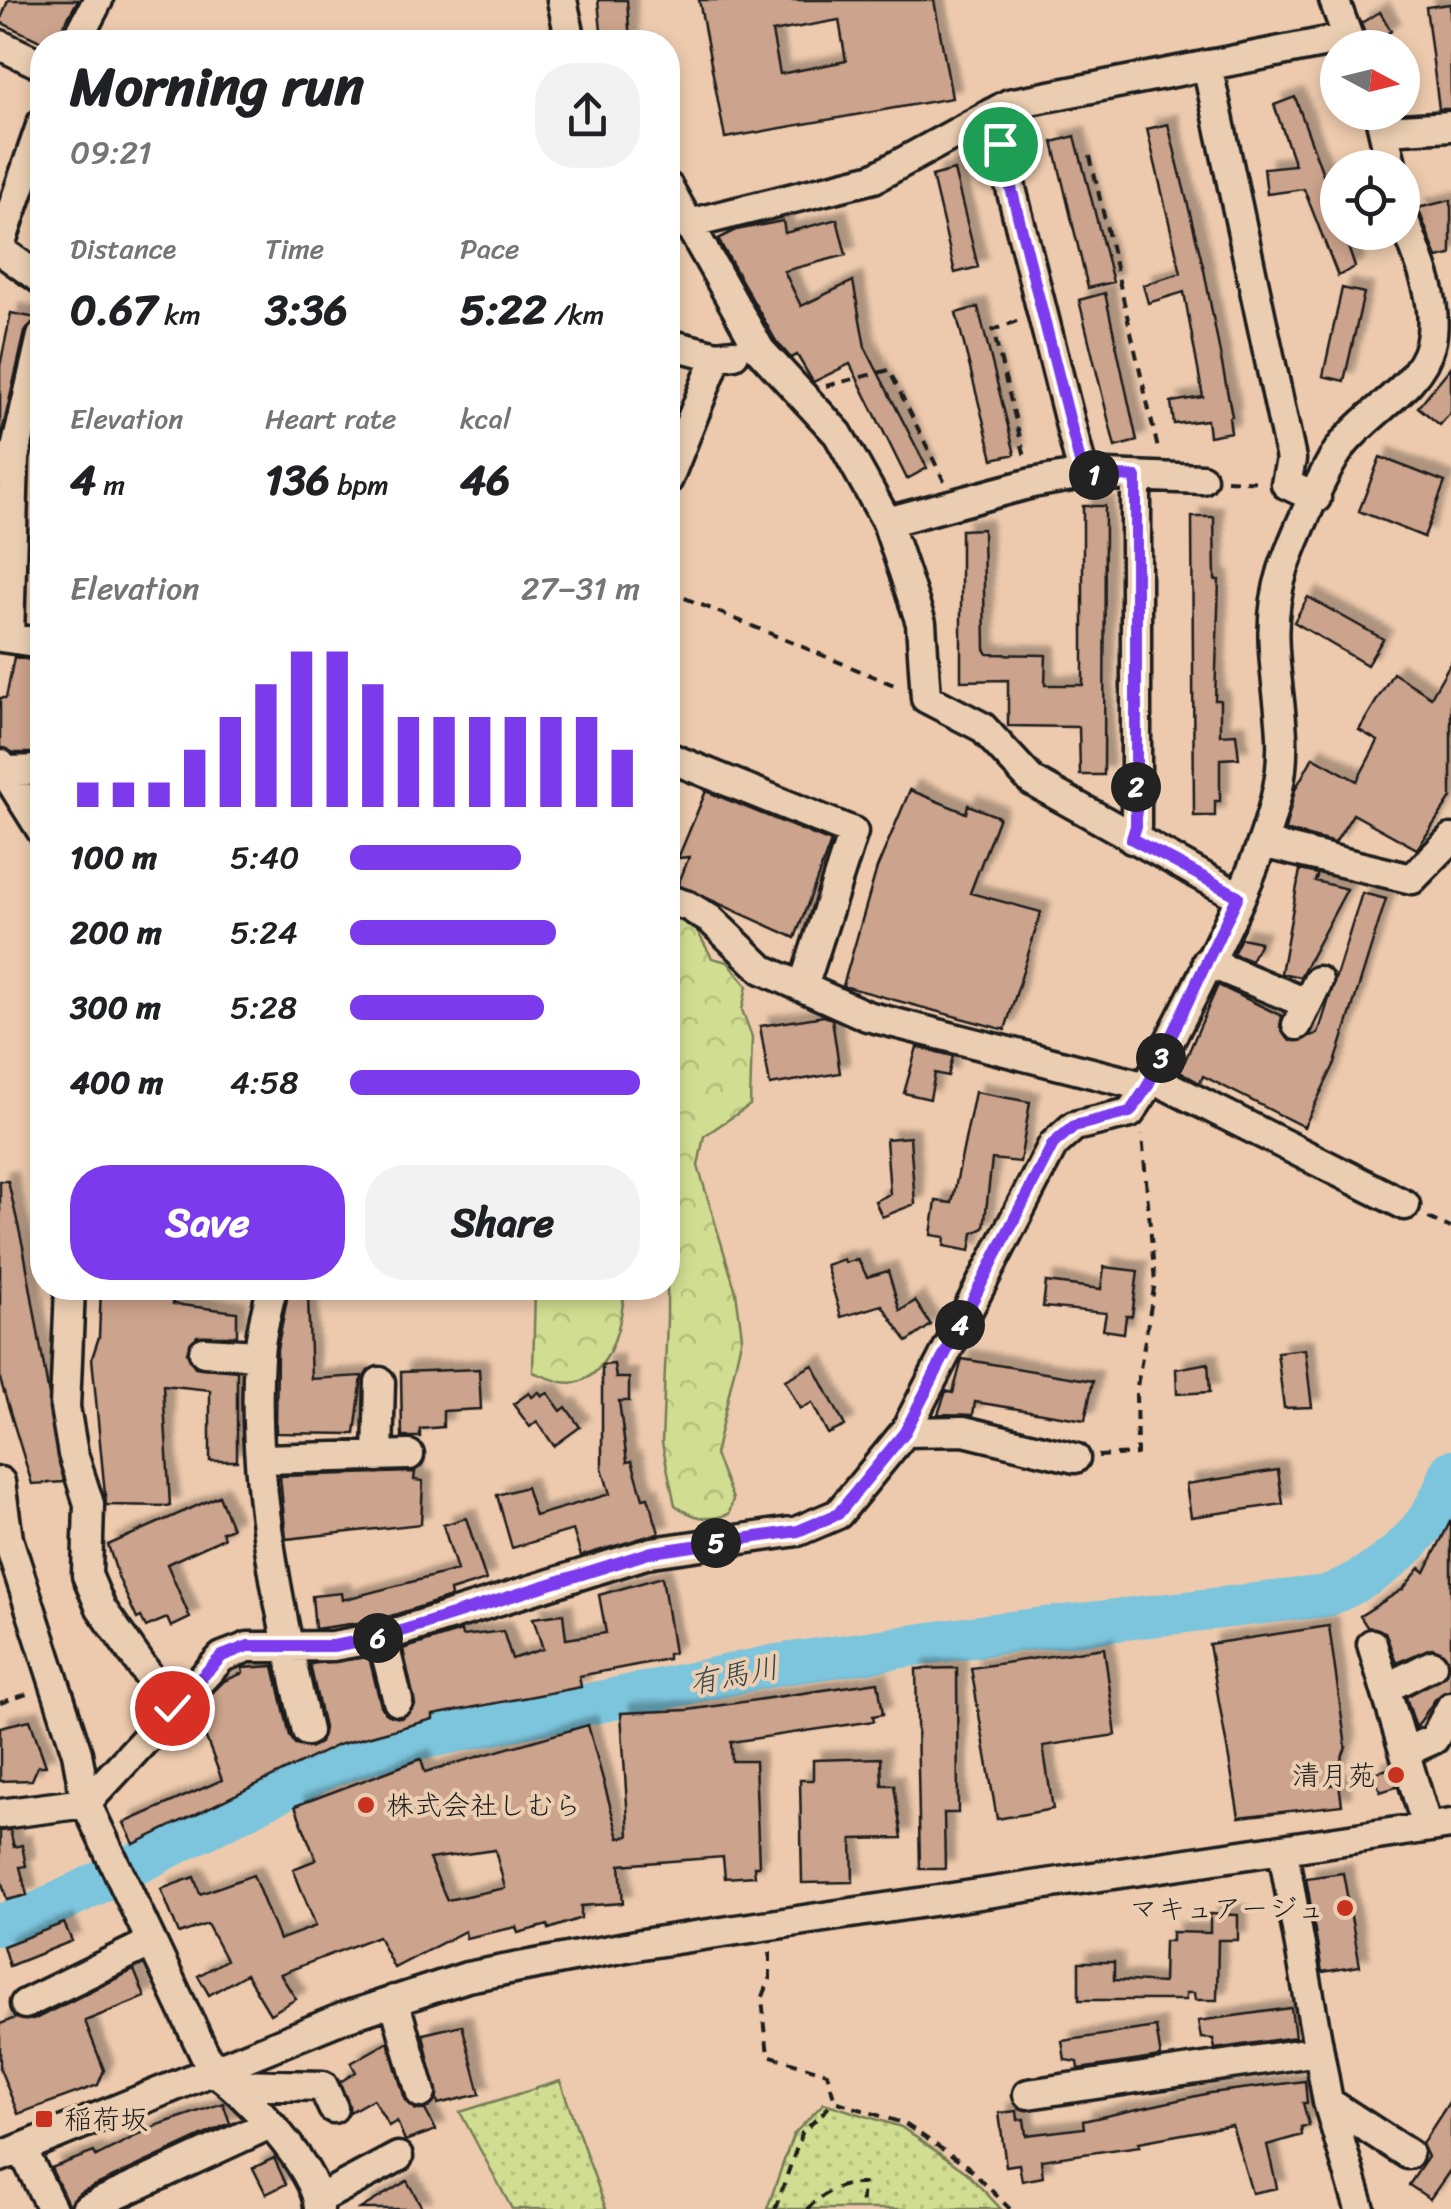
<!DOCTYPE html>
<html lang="en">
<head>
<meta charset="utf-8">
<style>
  :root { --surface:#fff; --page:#f2f2f2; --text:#202124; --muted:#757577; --accent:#7c3aed }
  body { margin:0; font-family:Sriracha,"Klee One",sans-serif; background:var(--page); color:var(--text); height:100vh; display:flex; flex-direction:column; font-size:38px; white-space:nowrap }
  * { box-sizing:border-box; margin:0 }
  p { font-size:32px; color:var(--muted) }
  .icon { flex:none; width:55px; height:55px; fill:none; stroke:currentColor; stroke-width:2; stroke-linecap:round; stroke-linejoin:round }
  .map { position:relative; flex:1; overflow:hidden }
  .details { position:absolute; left:30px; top:30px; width:650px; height:1270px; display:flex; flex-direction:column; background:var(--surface); border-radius:40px; box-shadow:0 5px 15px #0003 }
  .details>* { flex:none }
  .needle { width:65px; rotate:97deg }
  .fabs { position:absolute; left:1320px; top:30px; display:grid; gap:20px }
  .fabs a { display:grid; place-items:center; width:100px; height:100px; border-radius:50%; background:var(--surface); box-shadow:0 5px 15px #0003; font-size:50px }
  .pin { position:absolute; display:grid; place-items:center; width:85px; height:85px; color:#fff; margin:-42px; border:5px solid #fff; border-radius:50%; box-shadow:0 2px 10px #0007 }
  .km { position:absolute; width:50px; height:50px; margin:-25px; border-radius:50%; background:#222; color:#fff; font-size:28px; line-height:50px; text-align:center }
  .round { display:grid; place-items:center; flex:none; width:105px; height:105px; border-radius:40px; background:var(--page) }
  .overview { display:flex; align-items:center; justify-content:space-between; height:170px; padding:0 40px }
  h1 { font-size:55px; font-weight:800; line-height:75px }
  .figures { display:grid; grid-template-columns:repeat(3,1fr); gap:15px; height:170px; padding:10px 40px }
  .figures div { display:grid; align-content:center }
  .figures b { font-size:42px; font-weight:800 }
  .figures small { font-size:28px; font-weight:400 }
  .figures p { font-size:28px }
  .chart { height:280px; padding:20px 40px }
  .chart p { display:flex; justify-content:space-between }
  .chart svg { width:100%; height:180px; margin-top:10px; stroke:var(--accent); stroke-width:6 }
  .button { display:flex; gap:20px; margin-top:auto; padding:20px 40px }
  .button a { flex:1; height:115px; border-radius:40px; background:var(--accent); color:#fff; font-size:40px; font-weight:800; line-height:115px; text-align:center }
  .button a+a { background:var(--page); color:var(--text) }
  ul { padding:0 40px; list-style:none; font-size:32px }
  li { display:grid; grid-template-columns:160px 120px 1fr; align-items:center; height:75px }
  li i { height:25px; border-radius:12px; background:var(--accent) }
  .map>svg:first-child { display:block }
</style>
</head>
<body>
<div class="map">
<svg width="1451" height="2209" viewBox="0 0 1451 2209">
  <defs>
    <pattern id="forest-crowns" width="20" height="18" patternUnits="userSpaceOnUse" patternTransform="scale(2.5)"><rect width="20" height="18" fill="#d1de91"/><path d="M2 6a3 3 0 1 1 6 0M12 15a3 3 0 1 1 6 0" fill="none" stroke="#b3be7c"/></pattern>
    <pattern id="park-dots" width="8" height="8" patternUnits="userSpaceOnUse" patternTransform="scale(2.5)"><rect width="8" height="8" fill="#d1de91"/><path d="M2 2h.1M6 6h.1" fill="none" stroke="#b3be7c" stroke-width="1.8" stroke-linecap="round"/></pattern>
    <filter id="shadow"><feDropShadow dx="9" dy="-9" stdDeviation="2.5" flood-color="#0004"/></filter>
  </defs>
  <rect width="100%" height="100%" fill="#edcaad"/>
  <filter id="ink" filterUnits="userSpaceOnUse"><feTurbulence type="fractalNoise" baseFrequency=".01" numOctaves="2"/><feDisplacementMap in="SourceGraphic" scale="20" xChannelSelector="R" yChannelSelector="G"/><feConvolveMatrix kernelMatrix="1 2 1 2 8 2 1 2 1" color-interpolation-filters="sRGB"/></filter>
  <g filter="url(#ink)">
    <path fill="url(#forest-crowns)" stroke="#767d56" stroke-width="2.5" d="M668,915L694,925L712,958L728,962L747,986L742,1010L752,1037L750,1105L704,1136L698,1166L736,1292L742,1336L715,1455L733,1499L729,1514C707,1522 693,1518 675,1505L662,1443L667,1319Z
      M535,1288H625C622,1317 614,1368 581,1381C566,1387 547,1377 533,1372Z"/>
    <path fill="url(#park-dots)" stroke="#767d56" stroke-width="2.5" d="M560,2081L606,2209H512L460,2112Z
      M824,2103L901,2127L966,2172L1001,2209H767L793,2135Z"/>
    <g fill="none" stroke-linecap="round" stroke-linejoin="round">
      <path stroke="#7cc5dd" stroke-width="42" d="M0,1925L40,1912L330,1766L406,1742L777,1665L993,1634L1326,1596C1386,1572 1431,1534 1451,1471"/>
    </g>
    <path fill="#cca38c" stroke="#1c1c1c" stroke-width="2.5" fill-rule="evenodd" filter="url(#shadow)" d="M8,0H78L54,42H42L0,22Z
      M598,0H627L630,42H602Z
      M699,0H934L952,98L725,138ZM839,20L846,61L780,74L772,32Z
      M1450,4L1451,109H1439L1426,7Z
      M1380,12L1391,31L1369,45L1361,23Z
      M1295,97L1333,202L1338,201V232H1343L1355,267L1338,276L1304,189L1267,194L1264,168L1295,165L1274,105Z
      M1168,124L1204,270L1232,416L1229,417L1231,432L1209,436L1207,420L1174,424L1171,402L1203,397L1184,292L1148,303L1143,285L1181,273L1147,129Z
      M1075,136L1113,282L1088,288L1053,142Z
      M954,170L978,267L955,273L932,176Z
      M1451,200V255L1437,258L1418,208Z
      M837,219L846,255L784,271L801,306L853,281L865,347L927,468L907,479L850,364L813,382L797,355L791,358L776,341L718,239L736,230L783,221L785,233Z
      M1342,288L1364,293L1344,381L1323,376Z
      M1105,293L1137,441L1115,447L1079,300Z
      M978,307L1015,454L993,459L956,313Z
      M11,313L36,318L25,332L0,441V366Z
      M1451,367V412L1440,425L1418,407Z
      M1380,457L1445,482L1424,537L1359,511Z
      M1083,506H1105L1104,775H1080L1079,727L1008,726V680L961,681V530L983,529L985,649L988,654L1046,655L1045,685H1083Z
      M1192,517H1214L1215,580H1219L1215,700H1220V735L1236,734L1239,758L1220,759V801H1215V816H1194Z
      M1308,597L1383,639L1367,665L1294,622Z
      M14,657L42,662V753H14L0,747V698H6Z
      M1451,662V798L1417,849L1353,814L1335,843L1285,830L1295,790L1313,757L1357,781L1378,741L1359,730L1393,673L1431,697Z
      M910,790L966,813L968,805L999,817L970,893L1041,912L1005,1030L843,986L877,868Z
      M706,791L831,842L795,938L678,885L689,857L678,858Z
      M1300,870L1318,874L1315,881L1347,889L1300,977L1281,973Z
      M1362,893L1386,899L1335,1063L1304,1127L1203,1076L1200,1083L1180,1072L1218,985L1282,1016L1280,1027L1290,1041L1318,1034Z
      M1241,938L1260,942L1251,961L1233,954Z
      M824,1016L832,1019L840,1073L770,1085L760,1026Z
      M917,1047L953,1056L948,1076L935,1073L930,1099L904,1093Z
      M975,1092L1030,1102L1020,1162L992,1159L984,1228L973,1233L970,1251L944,1246L945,1237L931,1235L936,1201L952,1203Z
      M910,1137L915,1204L882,1217L875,1201L890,1194L886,1139Z
      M0,1181H8L24,1251L64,1482L32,1484L0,1379Z
      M844,1259L845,1263L858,1259L867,1277L888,1271L900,1311L915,1301L931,1325L907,1342L882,1305L841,1317L826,1265Z
      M1104,1267L1138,1271L1132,1316H1126L1124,1333L1103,1330L1106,1313L1043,1307L1046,1282L1101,1289Z
      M101,1288H174L173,1304L237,1312V1336H197L187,1352L195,1367L237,1371V1461H210V1390L163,1385L170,1506L106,1505L92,1358L99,1337Z
      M288,1294L308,1297L311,1379L362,1376L355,1434L276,1433L277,1349Z
      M1305,1349L1312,1407L1284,1408L1277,1352Z
      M962,1359L1093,1381L1085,1420L975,1402L973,1415L938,1414L946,1391L953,1393Z
      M1208,1363L1210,1392L1177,1394L1176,1369Z
      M614,1364L616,1378H629V1401H619L627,1462L632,1461L643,1498L648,1497L659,1533L581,1556L573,1530L512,1548L497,1495L526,1487L535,1516L610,1494L602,1468V1365Z
      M813,1365L845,1426L828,1434L812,1403L800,1409L785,1380Z
      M479,1369L481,1409L443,1411V1427L420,1429V1437H402L401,1372Z
      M539,1392L542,1396L548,1393L561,1411L566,1407L580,1427L554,1446L537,1421L530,1427L513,1404L529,1393L532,1397Z
      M1278,1470L1283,1504L1191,1517L1186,1484Z
      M415,1472L414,1480L423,1481L421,1524L286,1539L280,1476Z
      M219,1496L232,1528L222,1532L224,1538L167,1564L190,1618L171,1627L167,1618L146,1627L141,1617L137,1619L119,1579L108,1545Z
      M466,1518L486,1580L450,1591L451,1597L378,1620L315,1629L312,1596L341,1593L342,1600L457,1570L443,1525Z
      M1451,1520V1690L1436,1698L1416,1728L1406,1697L1446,1675L1448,1658L1432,1648L1396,1663L1385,1632L1367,1627L1360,1616L1403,1589L1420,1568L1425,1572Z
      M662,1577L674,1653L668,1654V1659L579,1676L581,1687L433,1715V1719L338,1745L134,1844L124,1823L222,1780L200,1722L212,1717L207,1705L212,1703L209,1696L224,1681L243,1673L242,1668L274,1666L290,1736L295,1744L310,1748L320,1743L324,1728L310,1664L369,1657L381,1706L386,1714L401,1718L415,1705L403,1649L461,1631L462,1636L503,1631L512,1659L543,1649L533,1618L563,1614L566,1639L606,1633L599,1595Z
      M1329,1626L1346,1747L1331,1785L1339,1783L1342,1805L1239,1817L1209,1644Z
      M1104,1648L1116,1735L1043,1746L1053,1809L997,1819L971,1668Z
      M957,1668L958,1813H944L945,1869H920L916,1669Z
      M878,1682L883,1714L873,1716L874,1721L731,1742L732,1761H755L759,1866H754L755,1876L725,1878L723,1857L620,1865L623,1903L581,1906V1918L549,1929L548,1925L518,1933L516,1927L466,1938L465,1931L394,1968L378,1936L280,1974L296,1999L270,2014L246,1974L209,1995L198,1976L226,1960L207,1924L179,1934L161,1889L194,1877L200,1894L253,1875L279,1940L316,1926L293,1869L316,1860L295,1806L421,1759L425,1772L588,1725L619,1838L629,1836L621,1713L688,1710ZM495,1850L505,1888L447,1900L429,1859Z
      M30,1720L46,1766H38L32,1780L0,1781V1727Z
      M881,1758L882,1785H894L902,1838L852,1839L853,1882L802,1883L800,1780H813V1760Z
      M1391,1768L1397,1787L1380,1792L1374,1773Z
      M10,1830L14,1847L22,1845L26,1866L20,1867L27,1895L7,1900L0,1876V1831Z
      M1343,1873L1360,1966L1322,1972L1306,1878Z
      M1210,1914L1238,1915V1940H1218L1217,2000H1195L1194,1993H1186V2000H1079V1962H1114V1980L1163,1983L1164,1941H1172V1932L1210,1933Z
      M64,1923L72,1941L9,1966L3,1946Z
      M134,1970L145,1997L85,2021L104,2070L98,2085L18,2114L0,2069V2024L15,2018L33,2020Z
      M1291,2008L1295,2037L1215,2049L1213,2039L1201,2038L1198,2021Z
      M462,2025L480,2094L438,2104L423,2034Z
      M1156,2027L1161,2057L1079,2069L1078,2062L1065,2060L1062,2041Z
      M388,2042L405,2099L416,2110H425L436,2130L405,2141L397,2121L389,2126L373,2099L350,2112L340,2082L356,2072L351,2063Z
      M1305,2081L1307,2103H1303L1309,2125L1301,2127L1302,2135L1267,2145L1277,2188L1252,2193L1232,2125L1139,2142L1140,2146L1041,2160L1043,2177L1022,2181L1019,2164L1006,2166L999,2113L1017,2111L1018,2120L1024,2119L1026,2135L1084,2128L1083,2121L1210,2093Z
      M1451,2099V2169L1430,2199L1409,2185L1428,2157L1422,2144Z
      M223,2103L230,2123L79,2193L69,2206L51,2168L94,2152L96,2156L158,2125Z
      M274,2158L286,2184L266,2194L253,2168Z
      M407,2181L423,2209H360L390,2191Z"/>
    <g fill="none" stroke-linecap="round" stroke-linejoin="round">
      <g stroke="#1c1c1c" stroke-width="35">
        <path id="minor" d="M562,0L571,42
          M1334,0L1352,48
          M76,42L98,0
          M0,45L42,65
          M1207,65L1291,459L1286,484L1316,498
          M1379,112L1392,168
          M992,113L1083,474
          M1386,130L1451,126
          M668,187L760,350L838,434L887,522L921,623L926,698L982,727L1032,781L1238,896
          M689,224L874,178L1009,104L1348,38
          M0,245L42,123
          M0,250L42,280
          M668,344L717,356L734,354
          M668,479L717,356
          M887,522L1032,483L1083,474L1202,479
          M0,637L42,643
          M9,638L14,458L42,336
          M668,757L853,832L803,987
          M0,764L42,831
          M6,771L42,770
          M1132,839L1136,826V477
          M1262,843L1412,879L1451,839
          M668,900L688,906L711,920L762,969L867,1016L1147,1087
          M1207,962L1306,1003
          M1297,1025L1318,981
          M1152,1078L1405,1205
          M70,1288L65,1407L73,1454L89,1504L87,1575L101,1608L172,1709
          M272,1288C267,1310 260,1333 259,1356C251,1480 279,1611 307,1731
          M204,1352L259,1355
          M905,1432L964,1431L1075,1458
          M378,1457L380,1382
          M262,1459L409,1455
          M0,1482L8,1539L77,1753L86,1803L212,2070C244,2090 319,2170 319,2209
          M382,1637L398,1701
          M1372,1644L1427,1827
          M1386,1688L1432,1665
          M1405,1752L1434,1739L1451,1707
          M0,1814L86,1803L222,1657L248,1647L333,1646L382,1637L652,1552L798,1531L838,1514L905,1432L1053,1145L1074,1126L1130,1113L1147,1087C1188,999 1259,881 1278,788C1294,713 1257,651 1283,570C1293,541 1323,471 1341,447C1367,412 1419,388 1430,345C1441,301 1416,255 1402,214
          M1283,1851L1328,2102L1360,2209
          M394,2000L421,2093
          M25,2004L150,1943
          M234,2084L323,2086L333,2108
          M1028,2094L1319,2051
          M1328,2102L1408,2154
          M22,2149L52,2209
          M0,2157L345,2017L467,1977L642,1944L1451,1824
          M319,2199L398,2157
          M86,2209L268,2125"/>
      </g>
      <path stroke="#1c1c1c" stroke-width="4" stroke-dasharray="10 8" stroke-linecap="butt" d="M1090,156L1159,453
        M1017,321L993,330L1026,461
        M826,386L889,370L944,481
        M1227,480L1262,482
        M668,591L899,687
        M1428,1218L1451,1228
        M1098,1456L1137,1454L1136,1392L1155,1282L1142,1135
        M0,1703L27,1694
        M770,1952V1979L762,1999L768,2055L827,2073L835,2101L905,2124L967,2166L1010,2209
        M775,2209L802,2133L834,2102
        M807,2209C825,2193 838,2183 863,2184L861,2209"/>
      <use href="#minor" stroke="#ebceb1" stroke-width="28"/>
    </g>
  </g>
  <g fill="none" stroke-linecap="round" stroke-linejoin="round" filter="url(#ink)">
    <g stroke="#fff" stroke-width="20">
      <path id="route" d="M172,1708L222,1656L248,1646H333L382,1637L652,1552L798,1531L838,1514L905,1432L1053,1144L1074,1126L1130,1112L1147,1087L1238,896L1132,839L1136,826V477L1083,474L1000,144"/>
    </g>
    <use href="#route" stroke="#7c3aed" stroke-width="12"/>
  </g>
  <g fill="#c8321e" stroke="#ebceb1" stroke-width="4">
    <circle cx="1396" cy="1775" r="10"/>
    <circle cx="366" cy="1805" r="10"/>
    <circle cx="1345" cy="1908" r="10"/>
    <rect x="34" y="2109" width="20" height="20" rx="5"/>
  </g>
  <g text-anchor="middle" stroke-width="8" stroke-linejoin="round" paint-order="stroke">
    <g font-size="28" fill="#1c1c1c" stroke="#ebceb1" text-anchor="end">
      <text x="1376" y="1785">清月苑</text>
      <text x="386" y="1815" text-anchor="start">株式会社しむら</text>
      <text x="1325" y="1918">マキュアージュ</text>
      <text x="64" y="2129" text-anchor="start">稲荷坂</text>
    </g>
    <g font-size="30" font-style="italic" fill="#34464c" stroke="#ebceb1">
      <text transform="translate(734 1675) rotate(-11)" y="10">有馬川</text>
    </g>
  </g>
</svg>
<div class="fabs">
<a><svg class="needle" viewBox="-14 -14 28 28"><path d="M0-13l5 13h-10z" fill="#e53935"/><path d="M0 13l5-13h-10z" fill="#757577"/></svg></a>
<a><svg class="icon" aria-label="locate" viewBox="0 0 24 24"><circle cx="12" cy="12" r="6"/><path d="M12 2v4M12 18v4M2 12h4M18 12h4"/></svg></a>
</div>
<div class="pin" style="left:1000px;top:144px;background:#1e9e55"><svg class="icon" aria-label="arrive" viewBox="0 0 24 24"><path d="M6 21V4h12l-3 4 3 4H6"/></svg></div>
<div class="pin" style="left:172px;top:1708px;background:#d93025"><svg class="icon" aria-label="check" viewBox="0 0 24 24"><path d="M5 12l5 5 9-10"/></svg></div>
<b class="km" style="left:1094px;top:475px">1</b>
<b class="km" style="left:1136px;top:787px">2</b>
<b class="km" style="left:1161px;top:1058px">3</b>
<b class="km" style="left:960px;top:1325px">4</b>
<b class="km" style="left:716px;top:1543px">5</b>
<b class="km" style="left:378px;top:1638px">6</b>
<section class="details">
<div class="overview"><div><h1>Morning run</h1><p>09:21</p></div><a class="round"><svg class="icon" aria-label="share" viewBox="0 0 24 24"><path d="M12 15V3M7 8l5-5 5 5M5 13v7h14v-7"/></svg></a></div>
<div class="figures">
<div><p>Distance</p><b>0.67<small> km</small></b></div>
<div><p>Time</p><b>3:36</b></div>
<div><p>Pace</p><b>5:22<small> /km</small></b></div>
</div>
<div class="figures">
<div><p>Elevation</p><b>4<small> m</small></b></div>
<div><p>Heart rate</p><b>136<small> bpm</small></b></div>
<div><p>kcal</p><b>46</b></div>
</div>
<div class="chart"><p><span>Elevation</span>27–31 m</p>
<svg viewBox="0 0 160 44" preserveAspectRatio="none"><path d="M5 44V38M15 44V38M25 44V38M35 44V30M45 44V22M55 44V14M65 44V6M75 44V6M85 44V14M95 44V22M105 44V22M115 44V22M125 44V22M135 44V22M145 44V22M155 44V30"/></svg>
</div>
<ul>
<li><b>100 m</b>5:40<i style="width:59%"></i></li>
<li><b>200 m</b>5:24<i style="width:71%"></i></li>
<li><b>300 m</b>5:28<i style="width:67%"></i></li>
<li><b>400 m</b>4:58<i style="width:100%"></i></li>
</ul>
<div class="button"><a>Save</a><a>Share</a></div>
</section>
</div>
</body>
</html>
